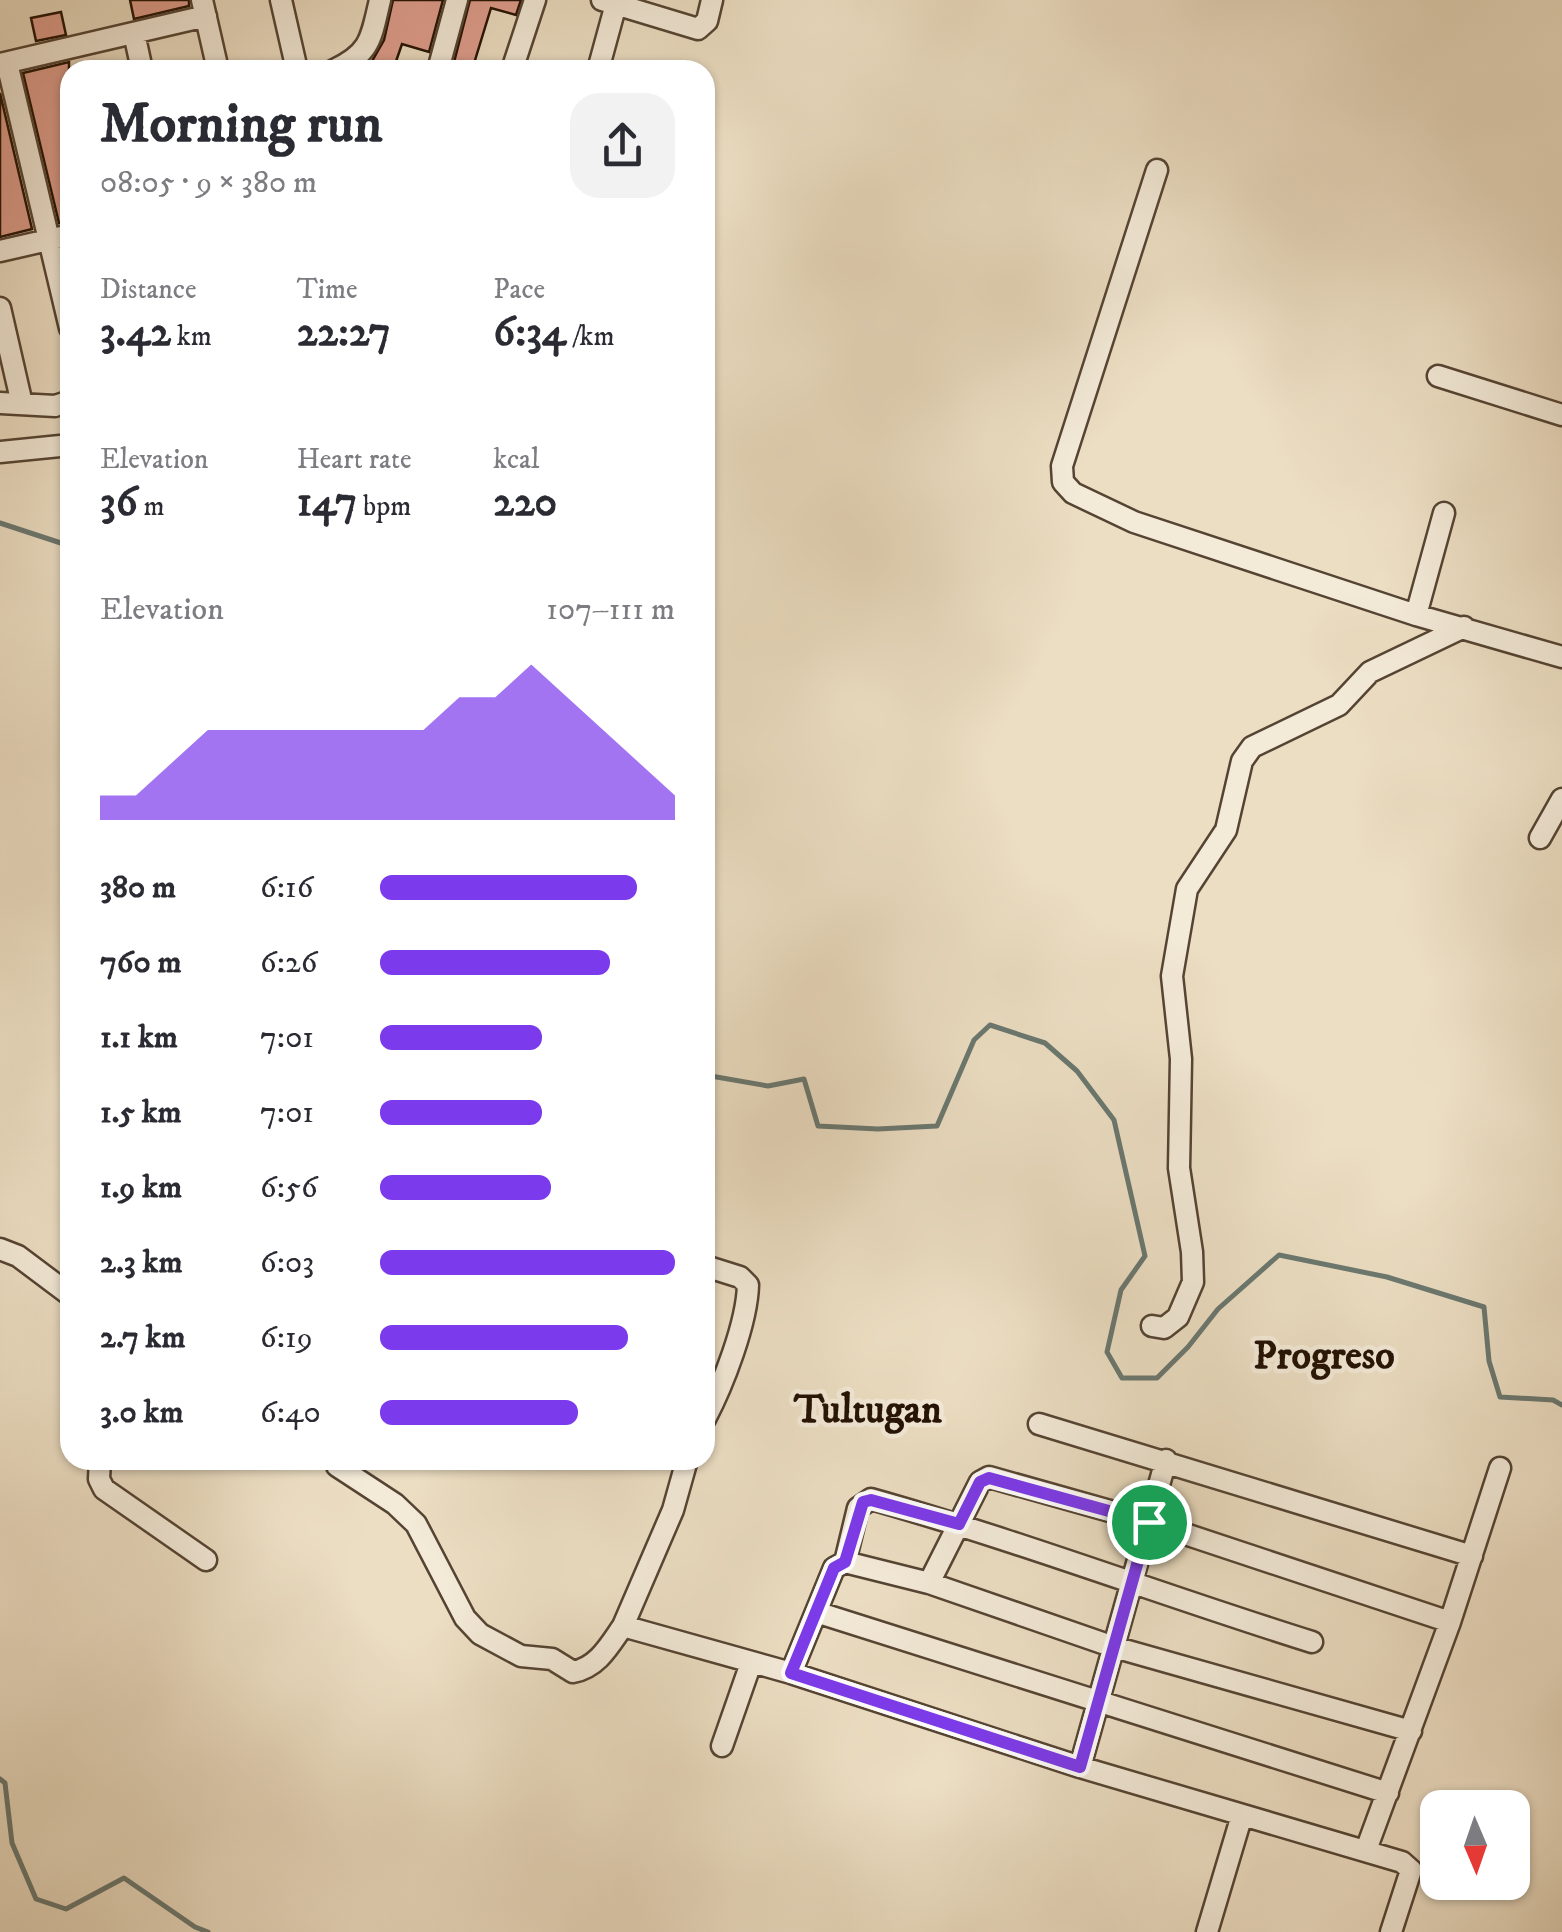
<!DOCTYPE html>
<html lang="en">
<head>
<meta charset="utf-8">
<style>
  :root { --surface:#fff; --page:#f2f2f3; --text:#2b2b33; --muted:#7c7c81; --accent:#7c3aed }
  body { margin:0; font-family:"IM FELL DW Pica",serif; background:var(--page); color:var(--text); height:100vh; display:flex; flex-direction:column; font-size:38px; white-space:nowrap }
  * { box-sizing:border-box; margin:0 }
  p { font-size:32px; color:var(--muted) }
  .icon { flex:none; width:55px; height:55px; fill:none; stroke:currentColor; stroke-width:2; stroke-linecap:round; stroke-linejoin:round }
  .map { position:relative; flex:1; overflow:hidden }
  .side { position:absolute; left:60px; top:60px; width:655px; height:1410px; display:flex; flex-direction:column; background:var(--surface); border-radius:30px; box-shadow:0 2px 8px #0004 }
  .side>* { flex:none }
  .needle { width:65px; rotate:178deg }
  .controls { position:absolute; left:1420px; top:1790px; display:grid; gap:20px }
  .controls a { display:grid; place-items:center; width:110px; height:110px; border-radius:20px; background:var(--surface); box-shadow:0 2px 8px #0004; font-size:50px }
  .pin { position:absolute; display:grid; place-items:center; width:85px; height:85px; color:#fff; margin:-42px; border:5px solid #fff; border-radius:50%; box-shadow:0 2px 10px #0007 }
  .round { display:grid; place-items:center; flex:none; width:105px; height:105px; border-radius:30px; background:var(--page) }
  .overview { display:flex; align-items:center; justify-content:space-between; height:170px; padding:0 40px }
  h1 { font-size:55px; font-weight:700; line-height:75px }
  .metrics { display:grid; grid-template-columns:repeat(3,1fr); gap:15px; height:170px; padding:10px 40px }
  .metrics div { display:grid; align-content:center }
  .metrics b { font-size:42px; font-weight:700 }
  .metrics small { font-size:28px; font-weight:400 }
  .metrics p { font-size:28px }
  .chart { height:280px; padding:20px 40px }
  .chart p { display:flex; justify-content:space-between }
  .chart svg { width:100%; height:180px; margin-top:10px; fill:var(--accent); opacity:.7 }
  ul { padding:0 40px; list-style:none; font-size:32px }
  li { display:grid; grid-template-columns:160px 120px 1fr; align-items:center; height:75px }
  li i { height:25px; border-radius:12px; background:var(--accent) }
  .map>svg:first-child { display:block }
</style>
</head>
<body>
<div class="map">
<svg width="1562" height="1932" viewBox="0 0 1562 1932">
  <rect width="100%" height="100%" fill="#ecdec3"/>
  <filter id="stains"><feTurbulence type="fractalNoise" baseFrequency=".002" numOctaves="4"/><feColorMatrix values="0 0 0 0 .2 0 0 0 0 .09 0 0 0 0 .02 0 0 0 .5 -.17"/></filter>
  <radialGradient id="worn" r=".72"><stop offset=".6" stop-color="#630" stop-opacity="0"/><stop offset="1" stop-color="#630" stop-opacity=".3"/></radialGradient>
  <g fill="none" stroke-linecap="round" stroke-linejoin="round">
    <path stroke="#6a7870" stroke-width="5" d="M0,523L70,546
      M705,1075L768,1086L804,1079L818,1126L878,1129L937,1126L974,1040L990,1025L1045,1043L1077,1071L1114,1120L1145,1256L1121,1290L1107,1352L1122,1378H1157L1188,1347L1218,1309L1279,1255L1387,1277L1484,1307L1489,1361L1500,1397L1553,1400L1562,1405
      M0,1779L5,1783L12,1843L36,1899L66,1909L124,1878L195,1927L208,1932"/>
  </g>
  <path fill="#df9e8e" stroke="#231103" stroke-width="2.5" d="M130,0H189V6L134,19Z
    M393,0H443L429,52L402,44L393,70H367L384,40Z
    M470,0H521L516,15L491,8L472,70H452Z
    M61,12L66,35L36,41L31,18Z
    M69,62L70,222L59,223L23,73Z
    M0,93L32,229L0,237Z"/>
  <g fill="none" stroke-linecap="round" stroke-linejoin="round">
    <g stroke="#543" stroke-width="25">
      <path id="street" d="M202,0L218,70
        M281,0L297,70
        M602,0L698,29L707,21L712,0
        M134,33L142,70
        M7,63L70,328
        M0,64L206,16
        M334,70C371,53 371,38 380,0
        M438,70L457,0
        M512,70L535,0
        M598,70L616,4
        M1157,170L1062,466L1063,482L1073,493L1134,522L1416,615L1562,657
        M0,251L70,235
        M0,308L22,404
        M1438,376L1562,415
        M0,403L55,406L70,401
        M0,452L70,445
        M1416,615L1444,513
        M1540,838L1562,799
        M0,1249L18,1256L70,1295
        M705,1266L740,1277L748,1285C747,1323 723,1385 705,1419
        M1152,1326L1164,1328L1178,1317L1193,1282L1192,1252L1179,1168L1181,1059L1172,976L1187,889L1226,830L1242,761L1252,747L1339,705L1370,672L1464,627
        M1039,1424L1472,1556
        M100,1460L99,1479L104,1489L206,1560
        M687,1460L673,1510L623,1626L791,1673
        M337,1466L395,1504L416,1524L465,1618L480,1634L521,1656L552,1659L573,1672C598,1667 609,1646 623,1626
        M845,1562L858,1508L871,1499C1020,1541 1165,1596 1312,1642
        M929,1583L980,1482L989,1477L1149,1522L1450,1622
        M816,1612L1388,1793
        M722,1746L751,1663
        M1080,1767L1166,1460
        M1366,1850L1450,1622L1500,1468
        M1207,1932L1242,1815
        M1391,1932L1411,1870L1402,1862L1080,1767L791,1673L834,1568L845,1562L929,1583L1114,1647L1411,1731"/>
    </g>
    <use href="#street" stroke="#f3ead8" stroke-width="20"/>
  </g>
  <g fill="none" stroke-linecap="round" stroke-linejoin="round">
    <g stroke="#fff" stroke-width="20">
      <path id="route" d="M989,1478L1149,1522L1080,1767L791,1673L834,1568L845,1562L863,1502L871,1500L959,1524L980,1482Z"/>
    </g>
    <use href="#route" stroke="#7c3aed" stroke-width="12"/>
  </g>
  <g text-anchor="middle" stroke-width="9" stroke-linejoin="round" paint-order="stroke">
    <g font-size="40" font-weight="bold" fill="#231103" stroke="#f3ead8">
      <text x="1324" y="1368">Progreso</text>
      <text x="868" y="1422">Tultugan</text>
    </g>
  </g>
  <rect width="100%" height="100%" filter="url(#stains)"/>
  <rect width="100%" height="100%" fill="url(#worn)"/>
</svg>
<div class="controls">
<a><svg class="needle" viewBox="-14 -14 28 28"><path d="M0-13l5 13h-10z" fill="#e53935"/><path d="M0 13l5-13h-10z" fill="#7c7c81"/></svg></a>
</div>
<div class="pin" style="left:1149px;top:1522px;background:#1e9e55"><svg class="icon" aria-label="arrive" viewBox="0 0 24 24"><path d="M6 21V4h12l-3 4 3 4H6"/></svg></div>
<section class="side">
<div class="overview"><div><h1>Morning run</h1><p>08:05 · 9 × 380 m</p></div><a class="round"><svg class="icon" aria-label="share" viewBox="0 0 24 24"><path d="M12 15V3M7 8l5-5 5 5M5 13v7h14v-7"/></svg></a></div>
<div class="metrics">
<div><p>Distance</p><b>3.42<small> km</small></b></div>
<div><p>Time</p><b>22:27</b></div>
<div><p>Pace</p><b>6:34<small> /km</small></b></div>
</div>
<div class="metrics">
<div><p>Elevation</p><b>36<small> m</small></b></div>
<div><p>Heart rate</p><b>147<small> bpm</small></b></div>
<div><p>kcal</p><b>220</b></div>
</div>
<div class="chart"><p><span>Elevation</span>107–111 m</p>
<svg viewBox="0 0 160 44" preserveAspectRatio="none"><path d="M0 44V38L10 38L20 30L30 22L40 22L50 22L60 22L70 22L80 22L90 22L100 14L110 14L120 6L130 14L140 22L150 30L160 38V44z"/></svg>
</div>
<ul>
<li><b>380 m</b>6:16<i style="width:87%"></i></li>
<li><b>760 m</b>6:26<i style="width:78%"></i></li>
<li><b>1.1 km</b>7:01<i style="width:55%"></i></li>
<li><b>1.5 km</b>7:01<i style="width:55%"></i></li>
<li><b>1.9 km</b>6:56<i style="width:58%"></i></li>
<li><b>2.3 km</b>6:03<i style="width:100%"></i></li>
<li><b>2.7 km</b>6:19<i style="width:84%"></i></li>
<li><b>3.0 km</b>6:40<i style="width:67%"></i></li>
</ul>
</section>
</div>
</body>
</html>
